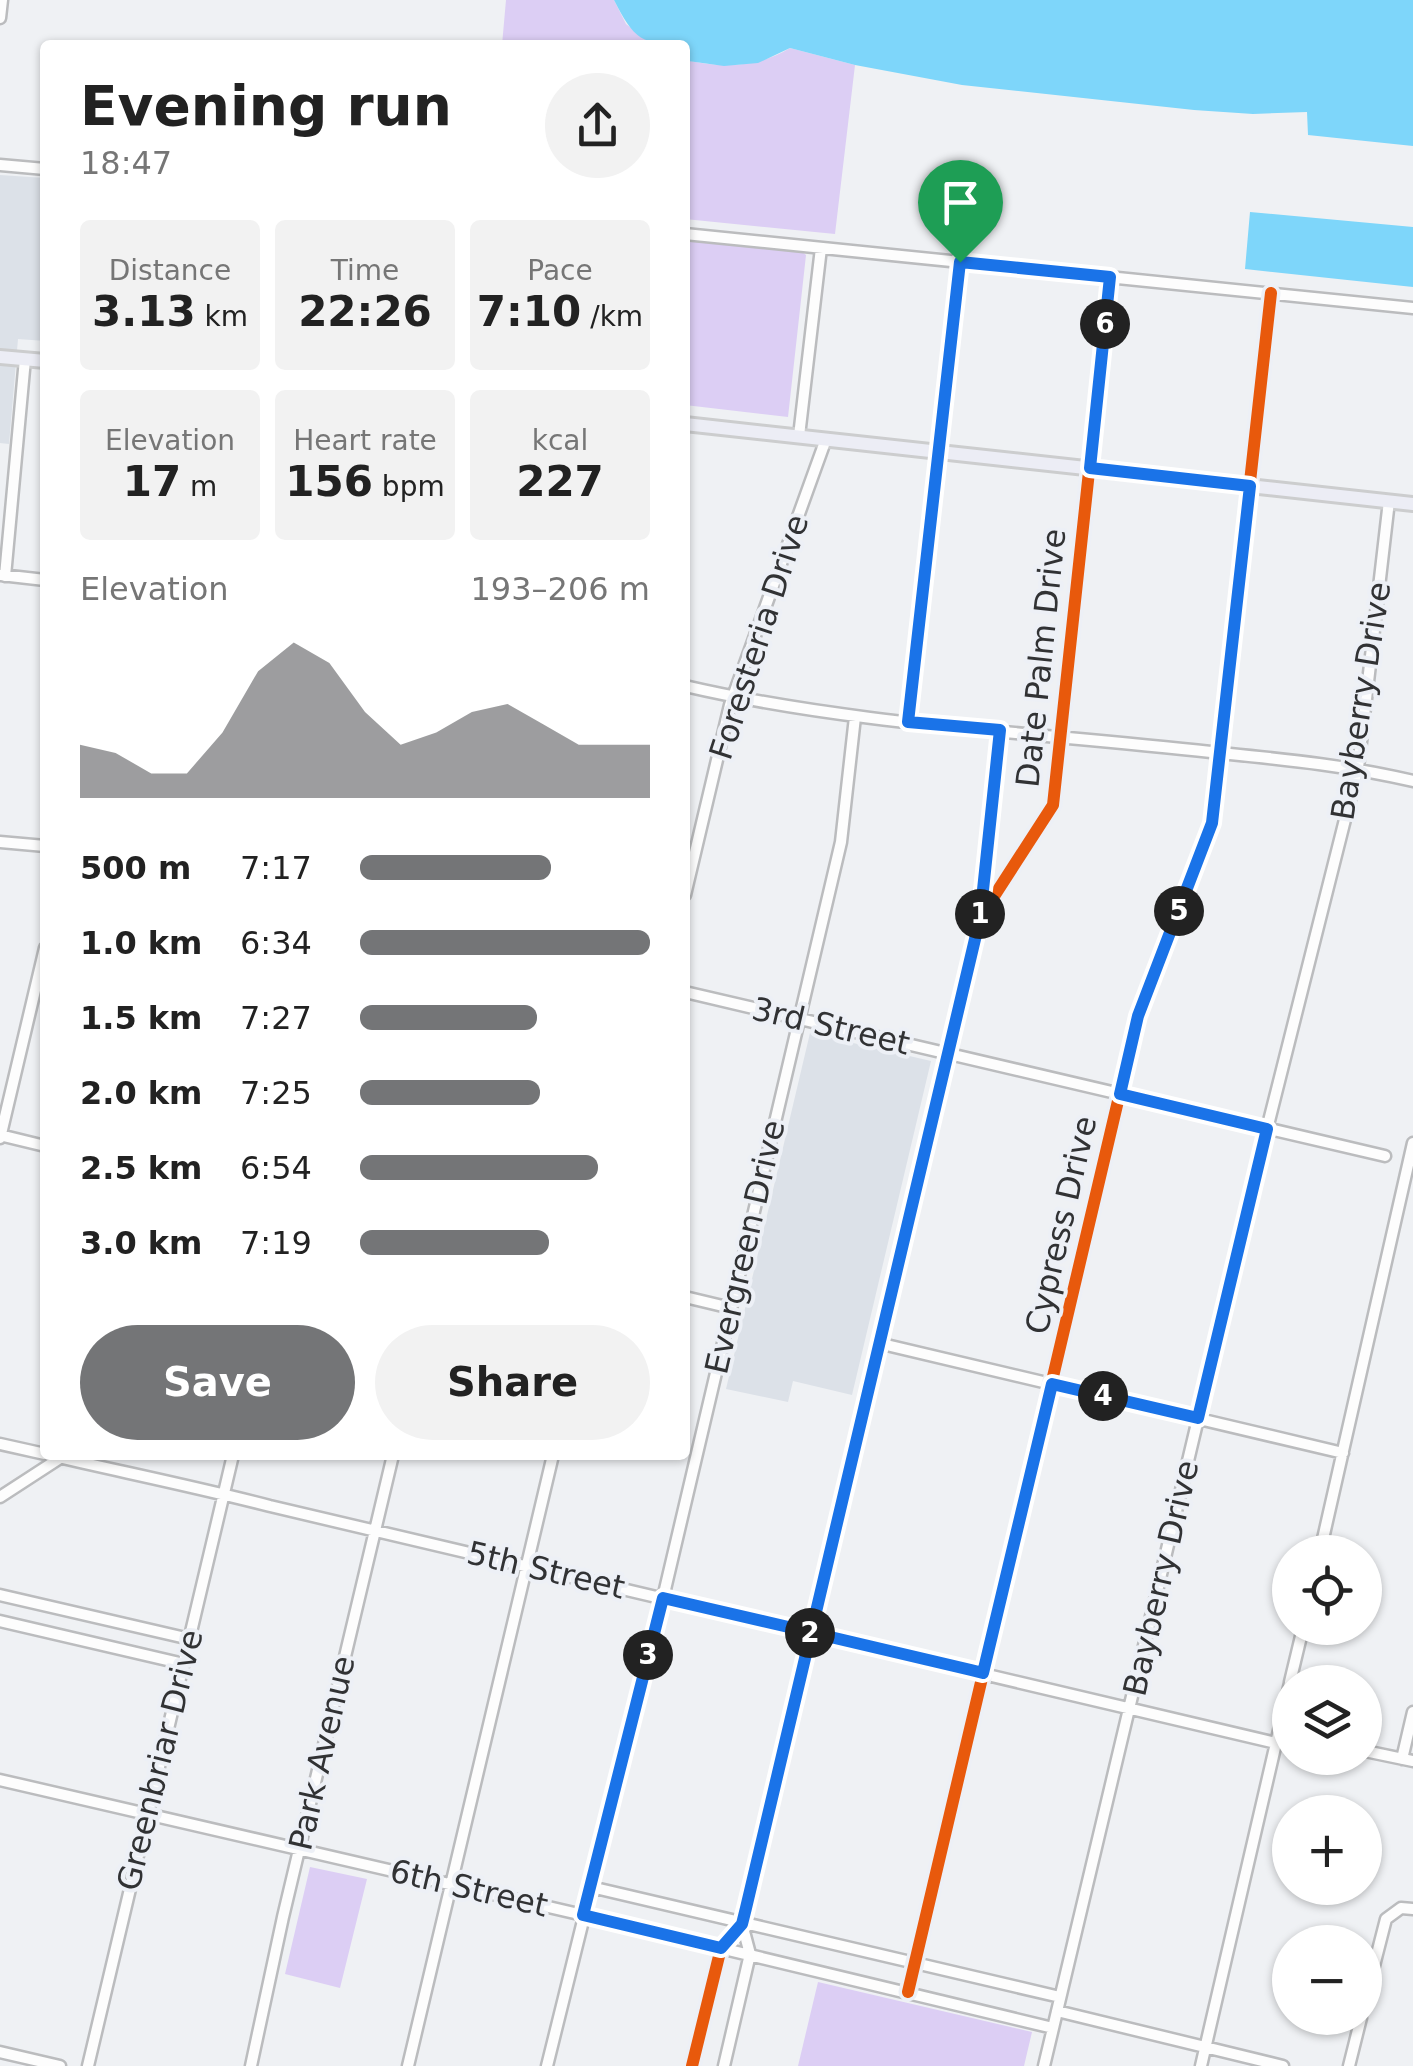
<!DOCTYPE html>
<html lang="en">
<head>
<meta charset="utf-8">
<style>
  :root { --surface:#fff; --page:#f2f2f2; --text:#222; --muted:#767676; --accent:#747577 }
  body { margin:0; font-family:"DejaVu Sans",sans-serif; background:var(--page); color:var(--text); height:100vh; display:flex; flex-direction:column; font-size:38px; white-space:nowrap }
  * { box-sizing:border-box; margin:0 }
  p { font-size:32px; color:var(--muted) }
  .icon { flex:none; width:55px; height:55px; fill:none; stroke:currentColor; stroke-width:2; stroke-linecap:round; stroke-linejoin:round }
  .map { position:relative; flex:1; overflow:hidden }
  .sheet { position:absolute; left:40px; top:40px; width:650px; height:1420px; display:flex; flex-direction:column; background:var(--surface); border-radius:10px; box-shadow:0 2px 8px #0004 }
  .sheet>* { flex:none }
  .buttons { position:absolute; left:1272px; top:1535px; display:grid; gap:20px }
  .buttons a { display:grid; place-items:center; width:110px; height:110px; border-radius:50%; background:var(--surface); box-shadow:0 2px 8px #0004; font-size:50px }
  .pin { position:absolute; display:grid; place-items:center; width:85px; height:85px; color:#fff; margin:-102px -42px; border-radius:50% 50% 50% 0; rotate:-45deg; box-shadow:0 0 10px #0007 }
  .pin .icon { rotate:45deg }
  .km { position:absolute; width:50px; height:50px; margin:-25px; border-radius:50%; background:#222; color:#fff; font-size:28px; line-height:50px; text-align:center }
  .round { display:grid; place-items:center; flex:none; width:105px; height:105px; border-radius:52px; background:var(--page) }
  .overview { display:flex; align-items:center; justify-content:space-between; height:170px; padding:0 40px }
  h1 { font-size:55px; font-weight:700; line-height:75px }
  .stats { display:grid; grid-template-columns:repeat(3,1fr); gap:15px; height:170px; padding:10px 40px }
  .stats div { display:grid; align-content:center; border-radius:10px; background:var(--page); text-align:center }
  .stats b { font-size:42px; font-weight:700 }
  .stats small { font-size:28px; font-weight:400 }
  .stats p { font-size:28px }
  .chart { height:280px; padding:20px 40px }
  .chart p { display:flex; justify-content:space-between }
  .chart svg { width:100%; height:180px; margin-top:10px; fill:var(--accent); opacity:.7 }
  .cta { display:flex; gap:20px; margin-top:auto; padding:20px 40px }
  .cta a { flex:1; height:115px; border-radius:60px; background:var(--accent); color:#fff; font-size:40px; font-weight:700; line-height:115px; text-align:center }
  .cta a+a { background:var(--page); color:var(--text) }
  ul { padding:0 40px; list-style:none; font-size:32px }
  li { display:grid; grid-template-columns:160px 120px 1fr; align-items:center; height:75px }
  li i { height:25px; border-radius:12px; background:var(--accent) }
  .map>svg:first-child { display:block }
</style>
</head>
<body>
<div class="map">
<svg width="1413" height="2066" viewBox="0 0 1413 2066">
  <rect width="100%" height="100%" fill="#eff1f4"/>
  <path fill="#dce1e8" d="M0,175L45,178V341L18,339L9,444L0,443Z
    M810,1033L931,1061L852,1395L793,1381L788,1402L726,1389Z"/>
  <path fill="#dccef4" d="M506,0H614L626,24L653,45H502Z
    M790,48L855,65L835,234L685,219V60C722,68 757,68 790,48Z
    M685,239L801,251L806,255L788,417L685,405Z
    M310,1867L367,1879L340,1988L285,1974Z
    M818,1982L1032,2032L1024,2066H798Z"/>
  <path fill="#7ed6fa" d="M614,0H1413V146L1308,135L1307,112L1253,114L1194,110L962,85L855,65L790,48L758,63L724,66L688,61L685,45C641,45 634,39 614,0Z
    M1250,212L1413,227V287L1245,269Z"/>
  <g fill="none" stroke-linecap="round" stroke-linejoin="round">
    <g stroke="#bbbcbe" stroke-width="15">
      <path id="minor" d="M0,18L2,0
        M0,165L45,169
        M685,234L1413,308
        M799,436L821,248
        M1,575L45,580
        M5,576L25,359
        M685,686C857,726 1035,732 1211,752C1279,759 1346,765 1413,781
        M908,722L960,262
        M0,842L45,846
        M685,895L730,705L826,439
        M981,912L1000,730
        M685,992L1385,1156
        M0,1135L45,1146
        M0,1138L45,948
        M685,1297L731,1308
        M878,1343L1343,1453
        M0,1444L45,1454
        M49,1455C122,1472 197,1487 270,1506L1276,1743
        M0,1497L60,1458
        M1320,1552L1413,1143
        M0,1595L190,1639
        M0,1621L184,1664
        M1290,1682L1303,1628
        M1365,1751L1413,1761
        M1402,1759L1413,1712
        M0,1780L583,1915L1053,2028
        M591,1887L1060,1997
        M908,1992L1138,1016L1212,823L1271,293
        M1365,2001L1386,1919L1401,1908L1413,1909
        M1057,2011L1283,2066
        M0,2052L60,2066
        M88,2066L233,1455
        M251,2066L283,1917L393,1455
        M408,2066L553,1455
        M547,2066L663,1598L841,842L855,717
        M692,2066L721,1948L742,1924L746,1908L980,918L1053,805L1110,277
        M724,2066L750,1954L742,1924
        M1044,2066L1267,1129L1358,768L1389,501
        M1201,2066L1290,1683
        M1349,2066L1361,2018"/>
    </g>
    <g stroke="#cccdce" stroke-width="18">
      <path id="major" d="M0,357L45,361
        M685,424L1413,504"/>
    </g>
    <use href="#minor" stroke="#fdfdfd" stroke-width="10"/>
    <use href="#major" stroke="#ecedf5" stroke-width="12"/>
    <g stroke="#edf0f6" stroke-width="19">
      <path id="cycleway" d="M908,1992L1138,1016L1212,823L1271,293
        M692,2066L721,1948L742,1924L746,1908L980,918L1053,805L1110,277"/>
    </g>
    <use href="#cycleway" stroke="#e8590c" stroke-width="12"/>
  </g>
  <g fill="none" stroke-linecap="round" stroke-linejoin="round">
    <g stroke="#fff" stroke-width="20">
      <path id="route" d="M960,262L908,722L1000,730L980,918L746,1908L742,1924L721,1948L583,1915L663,1598L797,1629L822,1635L971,1670L983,1673L1052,1384L1198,1418L1267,1129L1120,1094L1138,1016L1212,823L1250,486L1090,468L1110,277L960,262"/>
    </g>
    <use href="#route" stroke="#1a73e8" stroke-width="12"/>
  </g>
  <g text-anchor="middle" stroke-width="8" stroke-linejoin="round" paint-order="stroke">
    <g font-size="32" fill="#313234" stroke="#edf0f6">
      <text transform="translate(759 637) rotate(-72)" y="11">Foresteria Drive</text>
      <text transform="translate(1041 658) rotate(-84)" y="11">Date Palm Drive</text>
      <text transform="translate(1361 701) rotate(-81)" y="11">Bayberry Drive</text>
      <text transform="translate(831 1026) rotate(13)" y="11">3rd Street</text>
      <text transform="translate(1061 1225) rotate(-77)" y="11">Cypress Drive</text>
      <text transform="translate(745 1247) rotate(-77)" y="11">Evergreen Drive</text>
      <text transform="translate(546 1570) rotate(13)" y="11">5th Street</text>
      <text transform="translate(1161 1578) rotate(-77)" y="11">Bayberry Drive</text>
      <text transform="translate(322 1753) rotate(-77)" y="11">Park Avenue</text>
      <text transform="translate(160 1760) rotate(-76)" y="11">Greenbriar Drive</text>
      <text transform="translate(469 1888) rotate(13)" y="11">6th Street</text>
    </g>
  </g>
</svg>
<div class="buttons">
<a><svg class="icon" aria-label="locate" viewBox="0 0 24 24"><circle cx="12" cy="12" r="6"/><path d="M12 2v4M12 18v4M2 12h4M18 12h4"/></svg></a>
<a><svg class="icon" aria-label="layers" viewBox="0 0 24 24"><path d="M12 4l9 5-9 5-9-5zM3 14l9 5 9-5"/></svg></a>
<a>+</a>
<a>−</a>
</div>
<div class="pin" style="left:960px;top:262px;background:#1e9e55"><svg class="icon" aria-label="arrive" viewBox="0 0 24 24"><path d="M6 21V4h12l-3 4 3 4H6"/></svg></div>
<b class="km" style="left:980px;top:914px">1</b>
<b class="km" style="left:810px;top:1633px">2</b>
<b class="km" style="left:648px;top:1655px">3</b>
<b class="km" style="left:1103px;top:1396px">4</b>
<b class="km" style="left:1179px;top:911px">5</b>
<b class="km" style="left:1105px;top:324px">6</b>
<section class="sheet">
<div class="overview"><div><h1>Evening run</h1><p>18:47</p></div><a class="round"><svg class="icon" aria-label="share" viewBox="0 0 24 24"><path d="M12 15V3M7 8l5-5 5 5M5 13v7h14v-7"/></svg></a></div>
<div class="stats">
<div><p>Distance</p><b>3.13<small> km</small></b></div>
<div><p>Time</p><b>22:26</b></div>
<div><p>Pace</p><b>7:10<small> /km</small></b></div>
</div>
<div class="stats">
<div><p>Elevation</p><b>17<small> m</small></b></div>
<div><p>Heart rate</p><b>156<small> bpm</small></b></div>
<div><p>kcal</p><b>227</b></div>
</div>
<div class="chart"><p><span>Elevation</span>193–206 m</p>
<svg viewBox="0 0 160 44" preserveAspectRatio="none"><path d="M0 44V31L10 33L20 38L30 38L40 28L50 13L60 6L70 11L80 23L90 31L100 28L110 23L120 21L130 26L140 31L150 31L160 31V44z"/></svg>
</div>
<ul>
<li><b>500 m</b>7:17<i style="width:66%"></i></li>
<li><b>1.0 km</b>6:34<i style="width:100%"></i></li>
<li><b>1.5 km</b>7:27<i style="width:61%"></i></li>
<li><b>2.0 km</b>7:25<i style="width:62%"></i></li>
<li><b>2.5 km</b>6:54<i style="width:82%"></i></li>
<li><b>3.0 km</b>7:19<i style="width:65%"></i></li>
</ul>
<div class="cta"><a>Save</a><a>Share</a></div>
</section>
</div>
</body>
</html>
